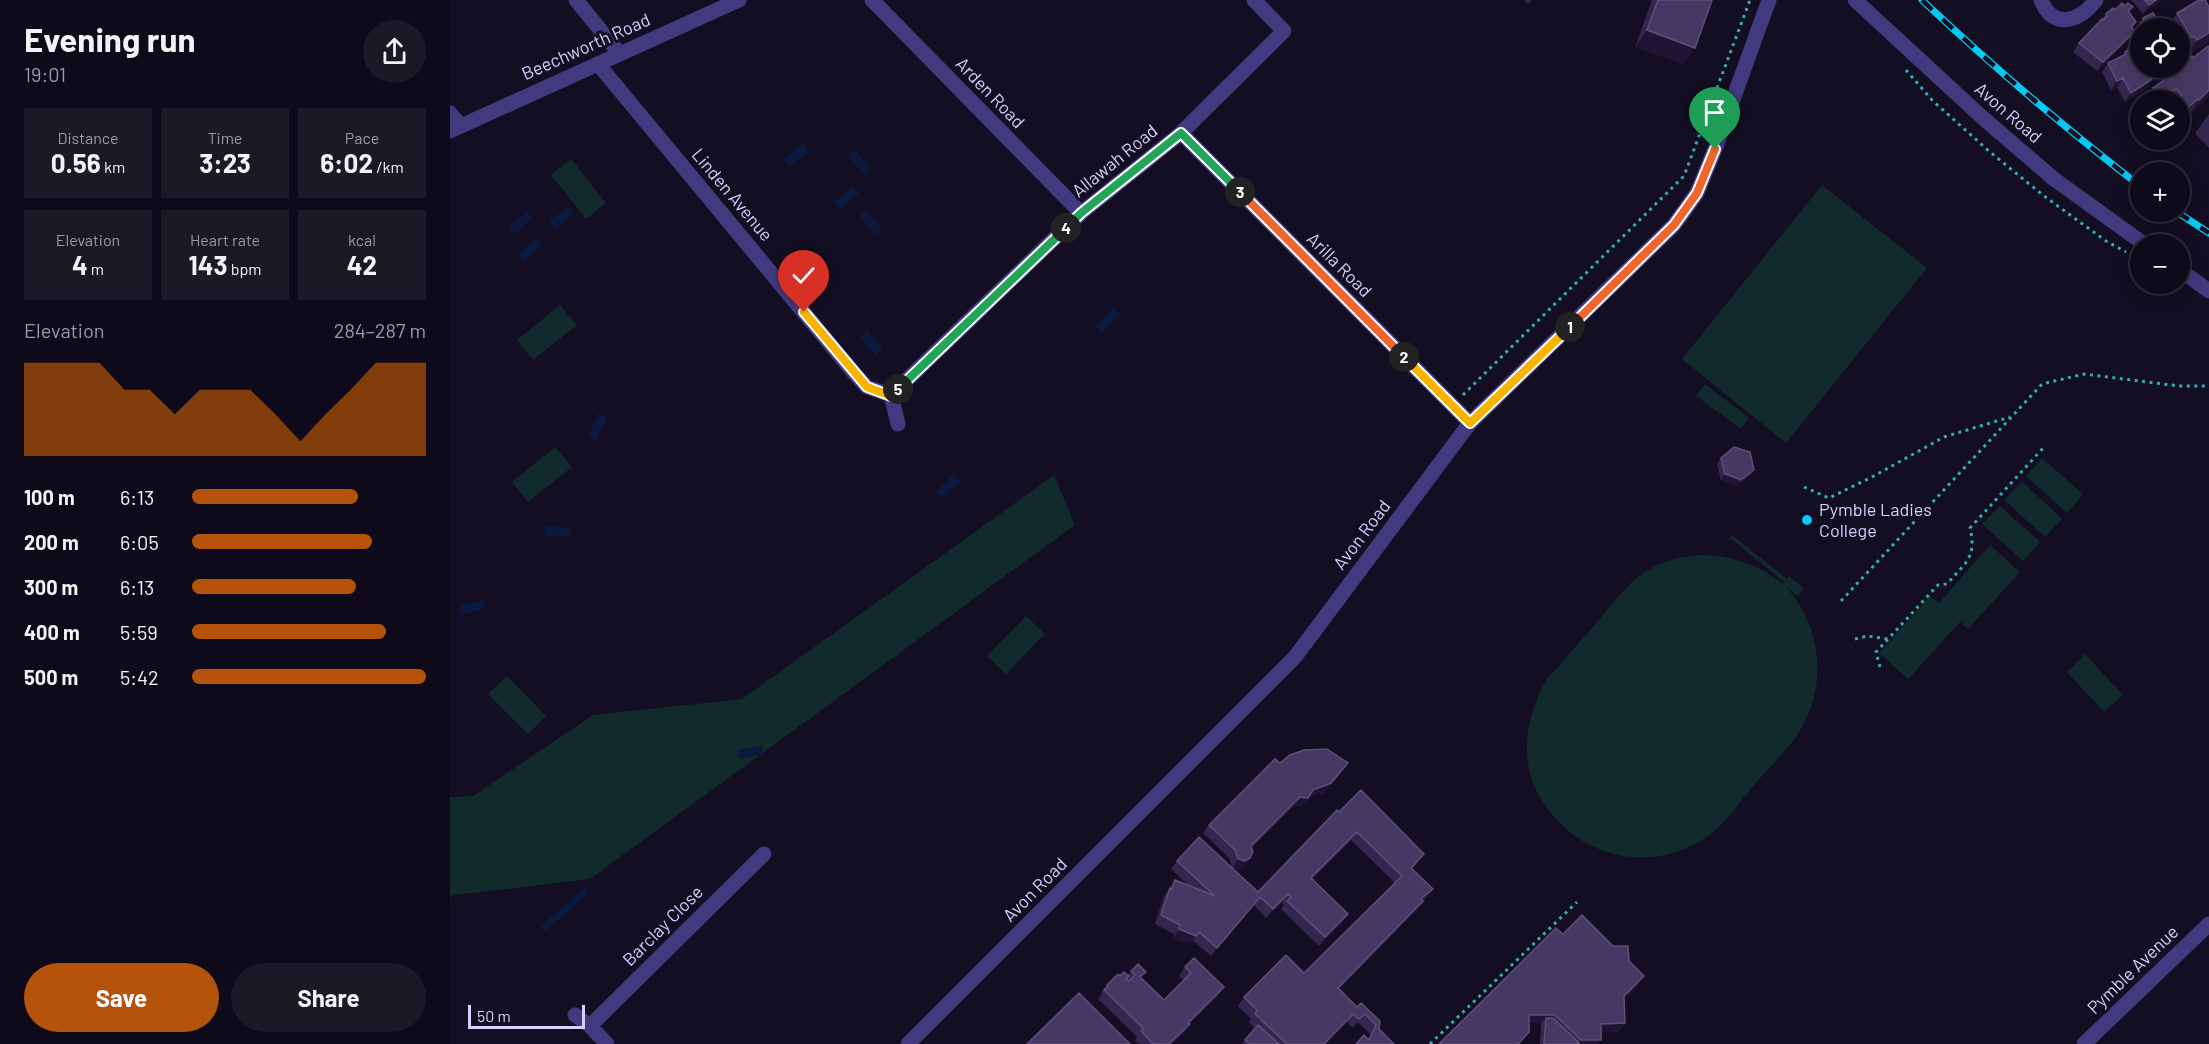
<!DOCTYPE html>
<html lang="en">
<head>
<meta charset="utf-8">
<style>
  :root { --surface:#0e0a19; --page:#1c1826; --text:#f1f3f6; --muted:#9b9aa2; --line:#2e2b38; --accent:#b45309 }
  body { margin:0; font-family:Barlow,sans-serif; background:var(--page); color:var(--text); height:100vh; display:flex; flex-direction:column; font-size:22px; white-space:nowrap }
  * { box-sizing:border-box; margin:0 }
  p { font-size:20px; color:var(--muted) }
  .icon { flex:none; width:33px; height:33px; fill:none; stroke:currentColor; stroke-width:2; stroke-linecap:round; stroke-linejoin:round }
  .map { position:relative; flex:1; overflow:hidden }
  .sheet { display:flex; flex-direction:column; background:var(--surface); width:450px }
  .sheet>* { flex:none }
  .tools { position:absolute; left:1680px; top:18px; display:grid; gap:12px }
  .tools a { display:grid; place-items:center; width:60px; height:60px; border-radius:50%; background:var(--surface); box-shadow:0 3px 15px #0003,0 0 0 2px var(--line); font-size:30px }
  .scale { position:absolute; left:18px; bottom:15px; width:117px; box-sizing:border-box; padding-left:6px; border:3px solid #d8cffe; border-top:0; font-size:16px; line-height:21px; white-space:nowrap; color:#d8cffe; -webkit-text-stroke:4px #130e21; paint-order:stroke }
  .pin { position:absolute; display:grid; place-items:center; width:51px; height:51px; color:#fff; margin:-62px -26px; border-radius:50% 50% 50% 0; rotate:-45deg; box-shadow:0 0 6px #0007 }
  .pin .icon { rotate:45deg }
  .km { position:absolute; width:30px; height:30px; margin:-15px; border-radius:50%; background:#222; color:#fff; font-size:16px; line-height:30px; text-align:center }
  .round { display:grid; place-items:center; flex:none; width:63px; height:63px; border-radius:32px; background:var(--page) }
  .overview { display:flex; align-items:center; justify-content:space-between; height:102px; padding:0 24px }
  h1 { font-size:33px; font-weight:700; line-height:45px }
  .figures { display:grid; grid-template-columns:repeat(3,1fr); gap:9px; height:102px; padding:6px 24px }
  .figures div { display:grid; align-content:center; border-radius:0px; background:var(--page); text-align:center }
  .figures b { font-size:26px; font-weight:700 }
  .figures small { font-size:16px; font-weight:400 }
  .figures p { font-size:16px }
  .chart { height:168px; padding:12px 24px }
  .chart p { display:flex; justify-content:space-between }
  .chart svg { width:100%; height:108px; margin-top:6px; fill:var(--accent); opacity:.7 }
  .button { display:flex; gap:12px; margin-top:auto; padding:12px 24px }
  .button a { flex:1; height:69px; border-radius:36px; background:var(--accent); color:#fff; font-size:24px; font-weight:700; line-height:69px; text-align:center }
  .button a+a { background:var(--page); color:var(--text) }
  ul { padding:0 24px; list-style:none; font-size:20px }
  li { display:grid; grid-template-columns:96px 72px 1fr; align-items:center; height:45px }
  li i { height:15px; border-radius:8px; background:var(--accent) }
  main { display:flex; flex:1; min-height:0 }
  .map>svg:first-child { display:block }
</style>
</head>
<body>
<main>
<section class="sheet">
<div class="overview"><div><h1>Evening run</h1><p>19:01</p></div><a class="round"><svg class="icon" aria-label="share" viewBox="0 0 24 24"><path d="M12 15V3M7 8l5-5 5 5M5 13v7h14v-7"/></svg></a></div>
<div class="figures">
<div><p>Distance</p><b>0.56<small> km</small></b></div>
<div><p>Time</p><b>3:23</b></div>
<div><p>Pace</p><b>6:02<small> /km</small></b></div>
</div>
<div class="figures">
<div><p>Elevation</p><b>4<small> m</small></b></div>
<div><p>Heart rate</p><b>143<small> bpm</small></b></div>
<div><p>kcal</p><b>42</b></div>
</div>
<div class="chart"><p><span>Elevation</span>284–287 m</p>
<svg viewBox="0 0 160 44" preserveAspectRatio="none"><path d="M0 44V6L10 6L20 6L30 6L40 17L50 17L60 27L70 17L80 17L90 17L100 27L110 38L120 27L130 17L140 6L150 6L160 6V44z"/></svg>
</div>
<ul>
<li><b>100 m</b>6:13<i style="width:71%"></i></li>
<li><b>200 m</b>6:05<i style="width:77%"></i></li>
<li><b>300 m</b>6:13<i style="width:70%"></i></li>
<li><b>400 m</b>5:59<i style="width:83%"></i></li>
<li><b>500 m</b>5:42<i style="width:100%"></i></li>
</ul>
<div class="button"><a>Save</a><a>Share</a></div>
</section>
<div class="map">
<svg width="1759" height="1044" viewBox="0 0 1759 1044">
  <rect width="100%" height="100%" fill="#130e21"/>
  <path fill="#112a2b" d="M121,159L156,203L136,219L101,175Z
    M1372,185L1477,268L1336,443L1232,359Z
    M110,305L127,325L83,360L67,340Z
    M1255,384L1299,418L1291,429L1246,396Z
    M105,447L122,467L78,502L62,482Z
    M1592,458L1633,494L1617,513L1576,476Z
    M604,475L625,525L140,879L4,895L0,898V797L23,796L143,715L292,699Z
    M1572,481L1612,519L1595,537L1554,500Z
    M1550,506L1590,542L1573,561L1532,524Z
    M1282,535L1337,579L1339,576L1354,588L1348,596L1336,587C1373,628 1378,687 1348,734C1337,751 1320,766 1307,782C1293,797 1278,821 1262,833C1207,875 1133,861 1095,805C1067,765 1075,722 1095,681C1115,659 1134,637 1153,615C1162,604 1171,593 1181,583C1224,543 1290,549 1333,584L1334,582L1280,538Z
    M1540,545L1570,572L1518,629L1510,622L1458,679L1429,653L1480,596L1489,603Z
    M576,616L595,634L556,674L537,656Z
    M1635,654L1673,695L1654,712L1617,672Z
    M57,676L96,716L78,734L38,694Z"/>
  <path fill="#0b193e" d="M353,144L359,152L339,167L333,159Z
    M405,150L421,168L414,175L398,156Z
    M403,186L409,194L390,209L384,202Z
    M119,206L125,213L105,229L99,221Z
    M416,210L432,228L425,235L409,216Z
    M77,211L83,219L64,234L57,227Z
    M87,238L93,245L74,261L68,253Z
    M664,307L670,314L651,333L645,326Z
    M417,331L434,349L426,356L410,337Z
    M148,413L157,418L146,440L138,436Z
    M504,474L511,481L493,498L486,492Z
    M96,525L121,528L120,537L95,535Z
    M33,599L36,608L12,615L9,606Z
    M312,746L313,755L289,759L287,750Z
    M134,888L139,893L96,931L91,926Z"/>
  <g fill="none" stroke-linecap="round" stroke-linejoin="round">
    <path stroke="#31aeb0" stroke-width="3" stroke-dasharray="3 4.5" stroke-linecap="butt" d="M1456,70L1482,100L1540,152L1594,196L1656,241L1676,252
      M1684,257L1690,262
      M1013,395L1234,176L1300,0
      M1354,487L1379,498L1422,477L1494,437L1560,417
      M1391,601L1592,384L1634,374L1729,386H1759
      M1405,639L1417,636L1438,639
      M1430,667L1426,652L1488,585L1497,584C1515,563 1527,558 1520,528L1595,446
      M980,1044L1127,902"/>
    <path stroke="#423a7f" stroke-width="15" d="M126,0L170,54
      M422,0L631,213
      M1405,0L1533,118L1604,179L1694,244
      M1591,0C1603,31 1630,21 1646,0
      M148,64L404,373L417,387L441,395
      M0,113L10,125
      M0,131L289,0
      M731,133L1020,423
      M1730,270L1759,291
      M441,395L631,213L731,133L834,31L804,0
      M441,395L448,424
      M125,1015L140,1026L157,1044
      M140,1026L314,854
      M458,1044L845,657L1020,423L1224,225L1247,193L1265,149L1319,0
      M1634,1044L1759,924"/>
    <g stroke="#06c9f3" stroke-width="7">
      <path id="rail" d="M1472,0C1542,66 1614,127 1690,186
        M1727,212L1759,233"/>
    </g>
    <use href="#rail" stroke="#130e21" stroke-width="4.5" stroke-dasharray="14" stroke-linecap="butt"/>
  </g>
  <path fill="#32274f" d="M1074,0H1082L1078,4Z
    M1202,0H1262L1233,64L1185,47Z
    M1681,0H1710L1709,2L1693,14Z
    M1675,6L1683,7L1679,12L1686,22L1682,28L1685,30L1693,18L1713,28H1690V68L1722,71L1700,82L1698,86L1692,91L1675,102L1667,87L1661,90L1652,72L1658,63L1672,57L1679,45L1682,43L1686,36L1684,32L1679,39L1647,71L1623,52L1629,43L1652,19L1656,14Z
    M1759,7V42L1736,56L1732,53L1730,54V28H1717L1727,13Z
    M1759,47V95L1737,117L1736,115L1730,121V100H1695L1703,88L1712,82L1717,75Z
    M1759,114V148L1745,133Z
    M1271,458L1304,470L1300,475L1287,486L1271,480L1267,464Z
    M830,763H898L875,792L858,798L852,806H844L802,848L794,867L789,869L782,867L779,858L753,833L759,825Z
    M889,812L974,854L962,869L983,889L967,910L889,989L907,1007L911,1003L929,1029L944,1044H906L918,1039L920,1034L908,1022L903,1028L897,1022L876,1044H792L805,1028L799,1023L801,1019L788,1006L794,997L854,973L945,883L901,840L862,879L898,914L892,922L869,946L831,909L834,905L832,902L816,918L804,905L761,956L742,940L740,944L723,938L724,934L705,924L714,896L725,880L738,885L721,869L727,861L808,892Z
    M1113,934L1163,946L1179,961L1188,985L1174,999L1175,1023L1168,1032H1151L1148,1044H1090L1091,1023H1079V1032L1070,1044H989Z
    M735,967L768,996L739,1024L734,1033L722,1044H689L685,1040L687,1037L648,999L652,994L651,993L657,985L670,976L678,975L681,971L714,1000L734,981L729,976Z"/>
  <path fill="#1e1535" d="M1706,0H1710L1709,2L1693,14L1699,5Z
    M1197,30L1245,48L1233,64L1185,47Z
    M1685,31L1679,39L1647,71L1653,62Z
    M1759,33V42L1736,56L1747,40Z
    M1744,36L1732,53L1730,54L1742,38Z
    M1718,68H1724L1722,71L1700,82L1698,86L1692,91L1675,102L1681,93L1703,75Z
    M1673,78L1667,87L1661,90L1667,81Z
    M1726,89L1718,100H1711Z
    M1759,90V95L1737,117L1749,100Z
    M1747,99L1736,115L1730,121V116Z
    M1304,470L1300,475L1287,486L1271,480L1275,474Z
    M898,763L875,792L858,798L852,806H844L795,855L801,846L850,797L863,790Z
    M907,832L901,840L855,887L861,878Z
    M800,858L794,867L789,869L782,867L788,859Z
    M983,889L976,898L965,907L971,899Z
    M838,894L832,902L816,918L823,909Z
    M810,897L804,905L761,956L767,948Z
    M973,901L967,910L882,996L888,988Z
    M898,914L892,922L869,946L875,937Z
    M729,929L746,936L740,944L723,938Z
    M1194,976L1188,985L1168,1005L1174,996Z
    M774,987L768,996L732,1031L738,1023Z
    M903,1014L897,1022L876,1044H874Z
    M1079,1015H1105L1099,1023L1096,1018L1091,1023H1073Z
    M1175,1023L1168,1032H1145L1151,1024Z
    M740,1024L734,1033L722,1044H719Z
    M1079,1032L1070,1044H1068Z
    M1131,1040H1151L1148,1044H1128Z"/>
  <path fill="#443962" stroke="#5b507a" stroke-width="1.5" d="M1208,0H1262L1245,48L1197,30Z
    M1695,0H1706L1699,5Z
    M1749,0H1755L1759,7V33L1747,40L1744,36L1742,38L1727,13Z
    M1672,3L1675,6L1678,3L1683,7L1678,11L1686,22L1681,27L1685,31L1653,62L1629,43L1652,19L1653,20L1657,16L1656,14L1663,8L1665,10Z
    M1703,13L1713,28H1693L1690,23L1694,21L1693,18Z
    M1690,39V68H1718L1703,75L1704,77L1698,82L1681,93L1673,78L1667,81L1658,63L1676,54L1675,52L1681,49L1679,45Z
    M1758,46L1759,47V90L1749,100L1747,99L1730,116V100H1726L1732,95L1726,89L1711,100L1703,88L1718,77L1717,75L1727,68H1730V65L1742,56L1743,58Z
    M1284,447L1300,452L1304,470L1291,480L1275,474L1271,458Z
    M877,749L898,763L881,783L863,790L858,798L850,797L801,846L803,852L800,858L795,861L788,859L785,850L759,825L825,759L830,763L840,755L854,750Z
    M911,790L974,854L961,868L983,889L971,899L973,901L888,988L907,1007L911,1003L930,1021L929,1029L944,1044H906L914,1035L919,1040L926,1025L915,1014L909,1019L903,1014L874,1044H837L805,1014L807,1010L794,997L836,955L854,973L952,876L907,832L861,878L898,914L875,937L837,901L841,897L838,894L823,909L810,897L767,948L749,932L746,936L729,929L730,925L711,915L720,888L722,889L725,880L765,896L727,861L749,837L808,892L887,810L889,812Z
    M1132,915L1163,946H1178L1179,961L1194,976L1174,996L1175,1023L1151,1024V1040H1131L1105,1015H1079V1032L1068,1044H989L1106,928L1113,934Z
    M744,958L774,987L738,1023L740,1024L719,1044H703L691,1031L694,1029L654,990L658,986L657,985L668,974L670,976L674,972L679,976L676,979L679,981L685,975L681,971L688,964L696,972L690,977L714,1000L741,973L735,967Z
    M629,993L680,1044H577Z
    M1096,1018H1103L1129,1043L1128,1044H1094Z
    M808,1025L829,1044H800L795,1040Z"/>
  <g fill="none" stroke-linecap="round" stroke-linejoin="round">
    <g stroke="#fff" stroke-width="12">
      <path id="split-1" d="M1120,327L1224,225L1247,193L1265,149"/>
    </g>
    <g stroke="#fff" stroke-width="12">
      <path id="split-2" d="M954,357L1020,423L1120,327"/>
    </g>
    <g stroke="#fff" stroke-width="12">
      <path id="split-3" d="M790,192L954,357"/>
    </g>
    <g stroke="#fff" stroke-width="12">
      <path id="split-4" d="M616,228L631,213L731,133L790,192"/>
    </g>
    <g stroke="#fff" stroke-width="12">
      <path id="split-5" d="M448,389L616,228"/>
    </g>
    <g stroke="#fff" stroke-width="12">
      <path id="split-6" d="M354,312L417,387L441,396L448,389"/>
    </g>
    <use href="#split-1" stroke="#f0652b" stroke-width="8"/>
    <use href="#split-2" stroke="#f5b400" stroke-width="8"/>
    <use href="#split-3" stroke="#f0652b" stroke-width="8"/>
    <use href="#split-4" stroke="#22a559" stroke-width="8"/>
    <use href="#split-5" stroke="#22a559" stroke-width="8"/>
    <use href="#split-6" stroke="#f5b400" stroke-width="8"/>
  </g>
  <circle fill="#06c9f3" stroke="#130e21" stroke-width="2" cx="1357" cy="520" r="6"/>
  <g text-anchor="middle" stroke-width="6" stroke-linejoin="round" paint-order="stroke">
    <g font-size="18" fill="#d8cffe" stroke="#130e21">
      <text transform="translate(136 47) rotate(-24)" y="6">Beechworth Road</text>
      <text transform="translate(540 93) rotate(46)" y="6">Arden Road</text>
      <text transform="translate(1558 113) rotate(41)" y="6">Avon Road</text>
      <text transform="translate(665 161) rotate(-39)" y="6">Allawah Road</text>
      <text transform="translate(282 195) rotate(50)" y="6">Linden Avenue</text>
      <text transform="translate(889 265) rotate(45)" y="6">Arilla Road</text>
      <text transform="translate(912 535) rotate(-53)" y="6">Avon Road</text>
      <text transform="translate(585 890) rotate(-45)" y="6">Avon Road</text>
      <text transform="translate(213 926) rotate(-45)" y="6">Barclay Close</text>
      <text transform="translate(1683 970) rotate(-44)" y="6">Pymble Avenue</text>
    </g>
    <g font-size="18" fill="#d8cffe" stroke="#130e21" text-anchor="start">
      <text x="1369" y="516">Pymble Ladies<tspan x="1369" dy="21">College</tspan></text>
    </g>
  </g>
</svg>
<div class="tools">
<a><svg class="icon" aria-label="locate" viewBox="0 0 24 24"><circle cx="12" cy="12" r="6"/><path d="M12 2v4M12 18v4M2 12h4M18 12h4"/></svg></a>
<a><svg class="icon" aria-label="layers" viewBox="0 0 24 24"><path d="M12 4l9 5-9 5-9-5zM3 14l9 5 9-5"/></svg></a>
<a>+</a>
<a>−</a>
</div>
<div class="scale">50 m</div>
<div class="pin" style="left:1265px;top:149px;background:#1e9e55"><svg class="icon" aria-label="arrive" viewBox="0 0 24 24"><path d="M6 21V4h12l-3 4 3 4H6"/></svg></div>
<div class="pin" style="left:354px;top:312px;background:#d93025"><svg class="icon" aria-label="check" viewBox="0 0 24 24"><path d="M5 12l5 5 9-10"/></svg></div>
<b class="km" style="left:1120px;top:327px">1</b>
<b class="km" style="left:954px;top:357px">2</b>
<b class="km" style="left:790px;top:192px">3</b>
<b class="km" style="left:616px;top:228px">4</b>
<b class="km" style="left:448px;top:389px">5</b>
</div>
</main>
</body>
</html>
